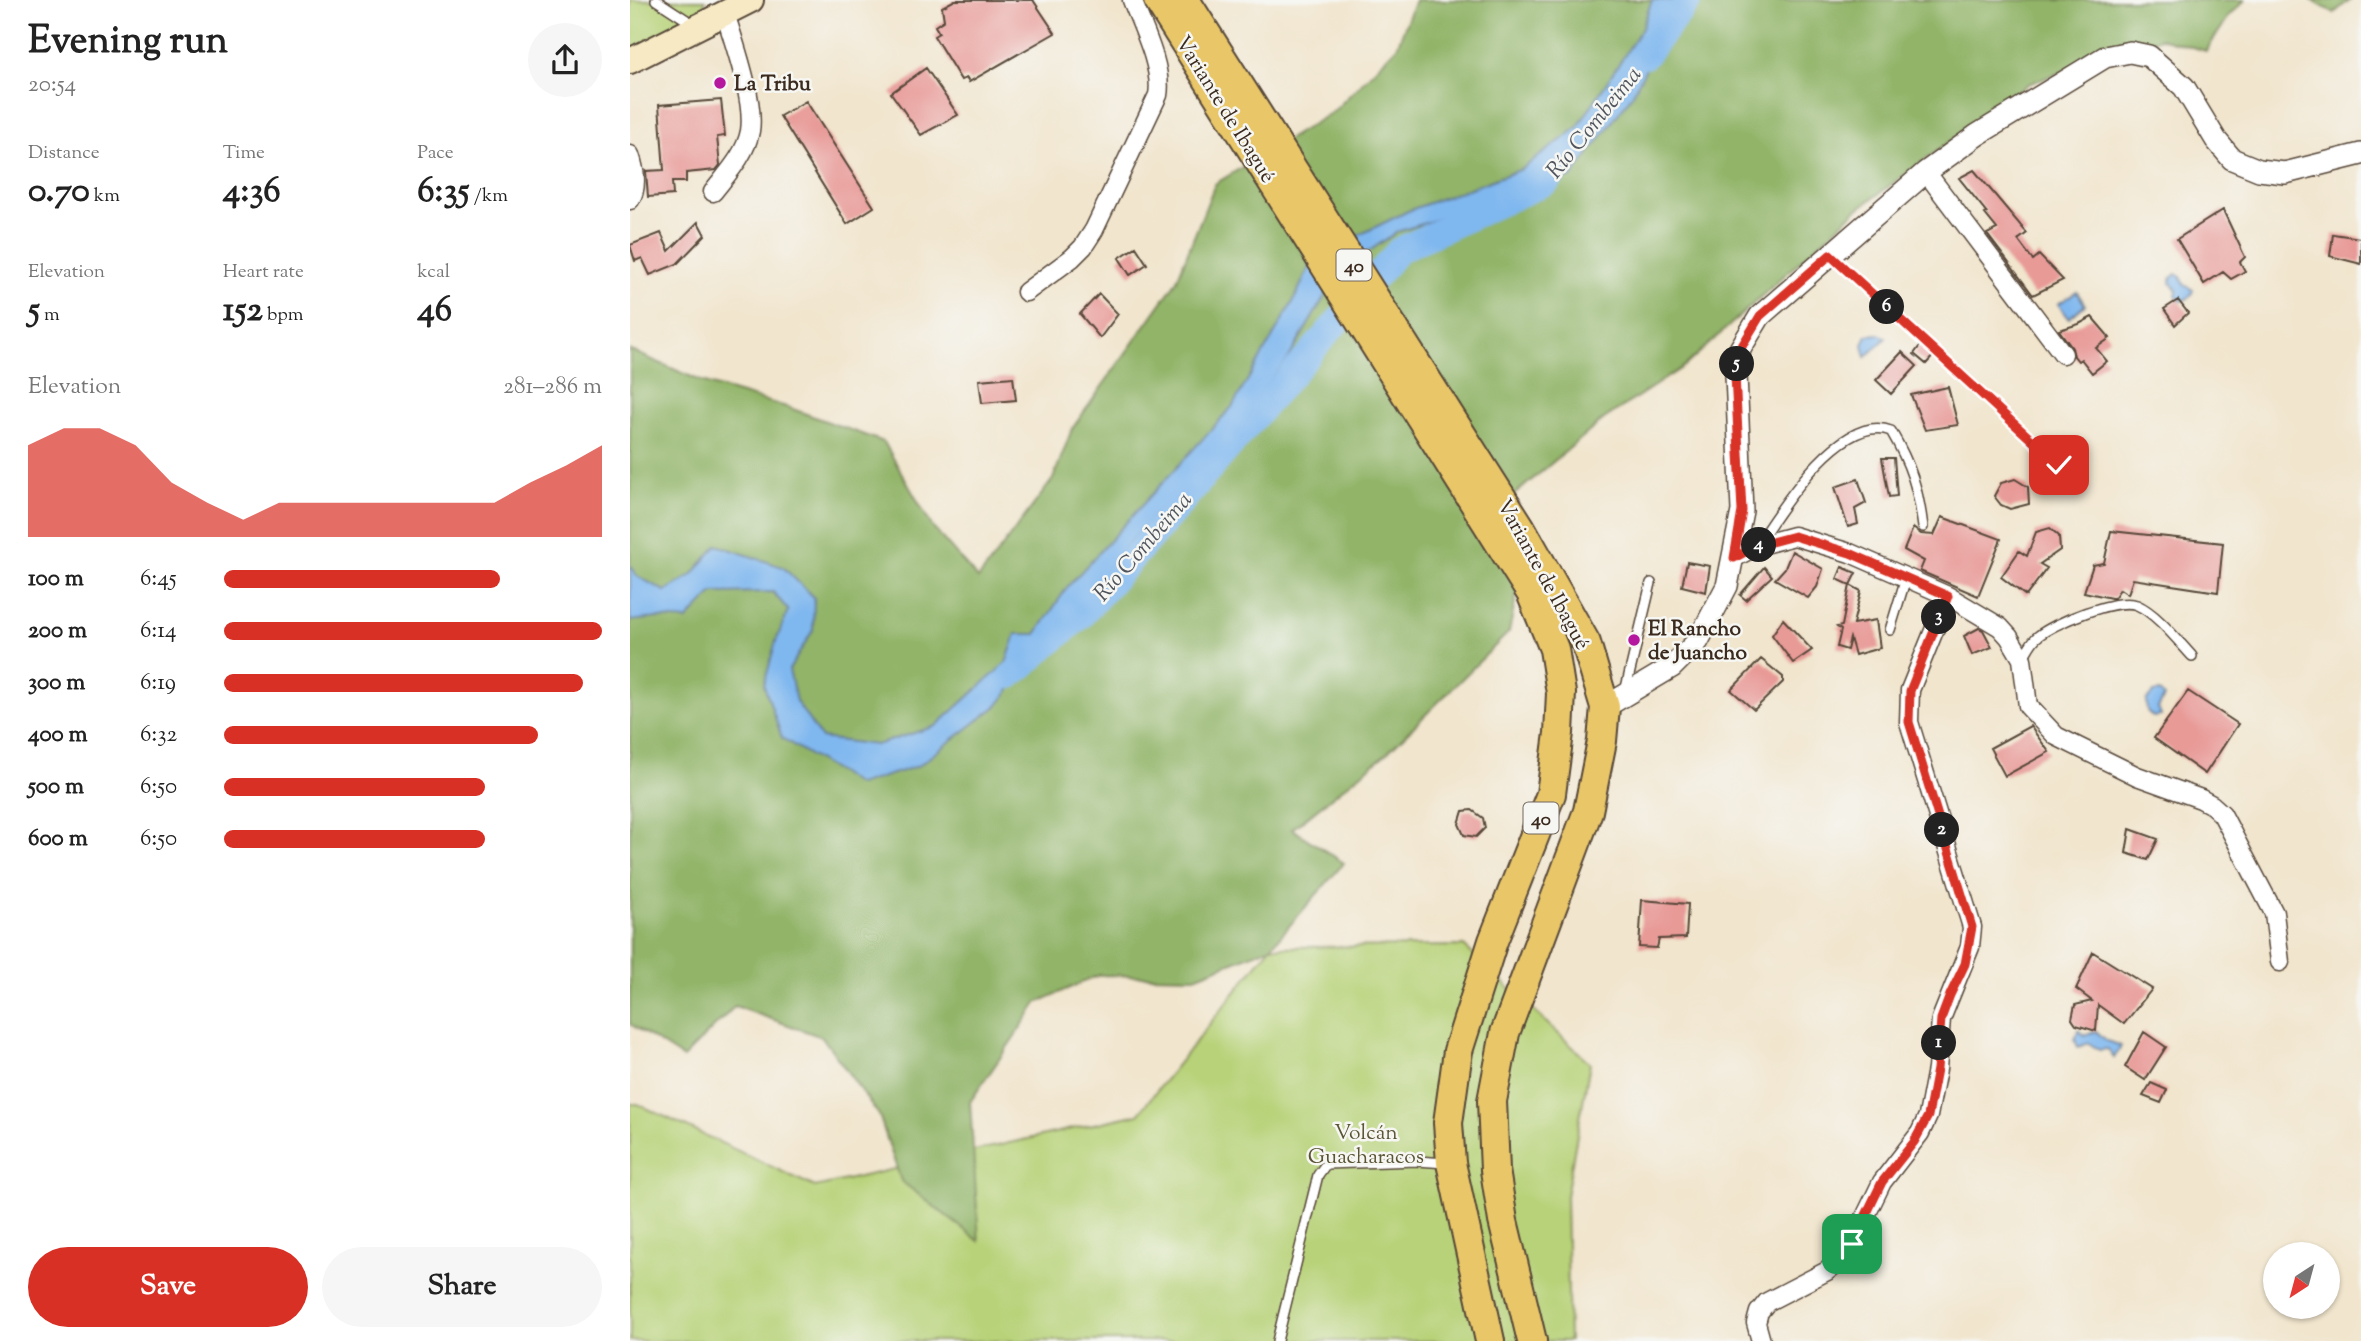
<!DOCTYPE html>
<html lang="en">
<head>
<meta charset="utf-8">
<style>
  :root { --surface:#fff; --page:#f6f6f6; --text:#222; --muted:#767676; --accent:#d93025 }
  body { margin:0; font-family:"Sorts Mill Goudy",serif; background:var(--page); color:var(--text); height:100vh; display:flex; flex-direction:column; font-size:26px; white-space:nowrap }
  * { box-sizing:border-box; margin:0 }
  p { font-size:23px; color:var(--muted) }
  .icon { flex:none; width:38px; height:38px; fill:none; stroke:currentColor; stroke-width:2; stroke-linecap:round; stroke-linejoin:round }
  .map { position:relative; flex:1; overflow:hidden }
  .details { display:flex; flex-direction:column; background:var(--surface); width:630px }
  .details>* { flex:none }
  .needle { width:46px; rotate:216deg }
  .buttons { position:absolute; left:1633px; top:1242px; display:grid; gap:14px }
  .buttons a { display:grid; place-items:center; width:77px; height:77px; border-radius:50%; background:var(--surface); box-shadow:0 2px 5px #0004; font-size:35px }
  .pin { position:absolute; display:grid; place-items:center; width:60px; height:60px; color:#fff; margin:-30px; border-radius:14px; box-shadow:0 4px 10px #0006 }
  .km { position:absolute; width:35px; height:35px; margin:-18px; border-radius:50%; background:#222; color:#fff; font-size:19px; line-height:35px; text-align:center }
  .round { display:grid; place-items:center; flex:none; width:74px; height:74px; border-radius:37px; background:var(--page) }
  .headline { display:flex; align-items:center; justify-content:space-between; height:119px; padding:0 28px }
  h1 { font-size:38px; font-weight:700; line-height:52px }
  .metrics { display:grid; grid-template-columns:repeat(3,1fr); gap:10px; height:119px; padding:7px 28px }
  .metrics div { display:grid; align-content:center }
  .metrics b { font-size:35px; font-weight:700 }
  .metrics small { font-size:19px; font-weight:400 }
  .metrics p { font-size:19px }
  .chart { height:196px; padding:14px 28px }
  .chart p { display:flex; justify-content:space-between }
  .chart svg { width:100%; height:126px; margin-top:7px; fill:var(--accent); opacity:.7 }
  .button { display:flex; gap:14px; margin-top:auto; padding:14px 28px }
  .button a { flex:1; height:80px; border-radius:42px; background:var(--accent); color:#fff; font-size:28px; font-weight:700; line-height:80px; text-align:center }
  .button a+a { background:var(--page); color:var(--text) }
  ul { padding:0 28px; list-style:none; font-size:23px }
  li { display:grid; grid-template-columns:112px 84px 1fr; align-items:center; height:52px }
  li i { height:18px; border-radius:9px; background:var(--accent) }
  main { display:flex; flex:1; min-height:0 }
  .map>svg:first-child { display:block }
</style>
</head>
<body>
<main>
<section class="details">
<div class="headline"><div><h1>Evening run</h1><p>20:54</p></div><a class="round"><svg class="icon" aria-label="share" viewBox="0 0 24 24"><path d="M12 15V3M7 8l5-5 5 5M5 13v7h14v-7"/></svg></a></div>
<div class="metrics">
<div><p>Distance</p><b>0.70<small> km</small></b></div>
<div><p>Time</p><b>4:36</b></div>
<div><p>Pace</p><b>6:35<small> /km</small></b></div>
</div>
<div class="metrics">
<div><p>Elevation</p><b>5<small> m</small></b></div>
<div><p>Heart rate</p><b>152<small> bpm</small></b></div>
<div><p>kcal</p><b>46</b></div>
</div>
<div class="chart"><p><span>Elevation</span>281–286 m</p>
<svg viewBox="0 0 160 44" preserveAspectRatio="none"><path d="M0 44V12L10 6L20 6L30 12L40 25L50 32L60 38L70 32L80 32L90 32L100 32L110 32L120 32L130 32L140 25L150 19L160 12V44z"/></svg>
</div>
<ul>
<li><b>100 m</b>6:45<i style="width:73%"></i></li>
<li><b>200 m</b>6:14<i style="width:100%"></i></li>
<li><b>300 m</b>6:19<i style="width:95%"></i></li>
<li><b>400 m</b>6:32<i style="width:83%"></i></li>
<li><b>500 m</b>6:50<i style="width:69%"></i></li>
<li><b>600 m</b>6:50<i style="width:69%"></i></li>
</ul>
<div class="button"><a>Save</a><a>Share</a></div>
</section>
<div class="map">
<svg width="1731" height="1341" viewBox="0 0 1731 1341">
  <rect width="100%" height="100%" fill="#f6f6f2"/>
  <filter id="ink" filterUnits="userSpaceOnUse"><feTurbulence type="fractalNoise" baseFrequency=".0143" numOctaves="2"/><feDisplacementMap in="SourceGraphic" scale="14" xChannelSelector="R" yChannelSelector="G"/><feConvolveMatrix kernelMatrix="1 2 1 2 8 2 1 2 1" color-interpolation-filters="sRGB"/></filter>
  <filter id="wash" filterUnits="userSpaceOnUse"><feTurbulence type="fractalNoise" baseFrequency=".00686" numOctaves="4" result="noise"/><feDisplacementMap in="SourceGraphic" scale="28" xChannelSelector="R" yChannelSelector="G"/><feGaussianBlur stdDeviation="1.57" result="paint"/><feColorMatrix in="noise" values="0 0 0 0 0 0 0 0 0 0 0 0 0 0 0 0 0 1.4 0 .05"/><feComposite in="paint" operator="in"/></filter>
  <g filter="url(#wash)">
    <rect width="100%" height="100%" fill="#f1e5cd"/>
    <path fill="#b7d278" stroke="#797e4b" stroke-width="2" d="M0,0H75L73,19L0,55Z
      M834,946L960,1063L936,1196L939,1341H0V1104H8L185,1187L508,1114L641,947Z"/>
    <path fill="#91b468" stroke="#666f43" stroke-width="2" d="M785,0H1615L1600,15L1576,51L1530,38L1398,84L1224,212L1056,365L974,419L871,506L894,559L879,632L757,753L662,829L714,863L641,947L565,977L469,975L408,1002L340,1102L349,1241L271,1181L249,1115L192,1037L105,1006L53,1058L0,1024V350L78,384L160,408L254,442L303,528L348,579L423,479L442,429L546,282L585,184L704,111L767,47Z
      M1681,0H1720L1704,13Z"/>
    <path fill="#7fb7ef" stroke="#5d7086" stroke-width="2" d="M1022,0H1052L1002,95L942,177L767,232L709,272L657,361L582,452L501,541L434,619L368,705L288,766L228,785L152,738L134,685L145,644L158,610L143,592L83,593L57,620L28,618L0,621V565L7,576L35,591L62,575L87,545L153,567L184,598L183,630L159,670L166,701L191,738L246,745L306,726L376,663L386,634H406L438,586L602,407L663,302L684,257L780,210L892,169L947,128L1012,28Z
      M1546,274L1551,277L1555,285L1563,290C1561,297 1558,299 1551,301L1546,296L1547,290L1541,283V278Z
      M1447,292L1455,305L1439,318L1428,304Z
      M1249,334L1256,338L1236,357L1233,345L1237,335Z
      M1530,692L1534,697L1528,708L1531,716L1523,717L1517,711L1516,701L1523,693Z
      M1448,1030L1455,1036L1466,1031L1477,1041L1491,1046L1484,1058L1478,1049L1469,1050L1459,1043L1448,1047L1445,1040Z"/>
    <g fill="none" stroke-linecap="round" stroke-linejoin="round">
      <path stroke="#7fb7ef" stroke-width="26" d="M1015,56L1059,0
        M381,676L450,617L545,510L769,250L917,182L927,169"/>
    </g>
    <g id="blocks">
      <path fill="#e89a97" d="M325,0H403L425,33L339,82L337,78L331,80L304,36L309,33L305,26L314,20L312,7Z
        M296,68L328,115L291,135L261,93Z
        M91,100L95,136L87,137L90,165L86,170L56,173V182H42L43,195L18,197L16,171L34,170L29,105Z
        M176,101L244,207L217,224L150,116Z
        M1344,170L1397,233L1388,240L1403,260L1409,255L1433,280L1403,295L1357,234L1367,229L1355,214L1357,213L1329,178Z
        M1593,210L1615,257L1610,262L1615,271L1601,279L1593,272L1574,284L1547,239Z
        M68,222L75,235L47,264L20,275L12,258L5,261L0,245L31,233L39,251Z
        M1703,234L1731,238V264L1700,256Z
        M506,247L517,264L500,275L489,258Z
        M469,294L488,314L470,338L450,314Z
        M1548,300L1558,313L1545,325L1534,309Z
        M1462,317L1480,338L1466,348L1477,361L1462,373L1451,359L1448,361L1444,356L1442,348L1429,330L1449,324Z
        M1292,343L1305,354L1296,364L1284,354Z
        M1272,352L1287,366L1261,394L1246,380Z
        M383,377L386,400L352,403L349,380Z
        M1318,387L1328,425L1295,430L1281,395Z
        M1252,458H1264L1267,496L1259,497Z
        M1228,479L1236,503L1225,509L1228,524L1218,527L1205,487Z
        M1385,479L1398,487L1399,504L1380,509L1371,505L1364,496L1371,483Z
        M1312,517L1371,539L1348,596L1290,571L1294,561L1274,550L1283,528L1291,534L1304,535Z
        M1420,528L1429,536L1430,550L1410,564L1417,568L1396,596L1371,577L1389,551L1397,556L1406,532Z
        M1481,531L1593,543L1588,592L1503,579L1498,594L1490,589L1484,598H1481L1454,592L1463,565L1474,563Z
        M1162,551L1193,569L1187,587L1178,598L1145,579L1155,568Z
        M1057,562L1080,566L1076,592L1052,586Z
        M1134,567L1142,576L1116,600L1110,595Z
        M1212,567L1226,573L1220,585L1207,579Z
        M1220,585L1231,591L1223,624L1246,620L1250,648L1225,655L1220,638L1217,650L1207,647L1211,630L1207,627L1212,626Z
        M1153,619L1182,650L1163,663L1142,635Z
        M1349,628L1353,630L1362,647L1342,655L1334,636Z
        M1131,659L1153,677V682L1124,710L1101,690Z
        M1558,691L1608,724L1575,774L1524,738Z
        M1400,726L1419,752L1375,776L1360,748Z
        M842,810L853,818L855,828L846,837L834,835L829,824L833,811Z
        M1500,829L1528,839L1518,860L1496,853Z
        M1012,900L1058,904L1056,938L1029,939L1027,948L1009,947Z
        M1463,952L1522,989L1494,1024L1468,1005L1466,1031L1446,1025L1442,1019L1445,1005L1462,1001L1446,989Z
        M1514,1032L1536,1047L1515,1080L1495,1067Z
        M1521,1083L1537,1090L1531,1103L1513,1096Z"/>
    </g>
  </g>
  <g filter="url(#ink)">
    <use href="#blocks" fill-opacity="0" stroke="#564638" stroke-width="2"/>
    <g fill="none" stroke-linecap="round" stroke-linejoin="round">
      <g stroke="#564638" stroke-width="12">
        <path id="service" d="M26,0L66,26
          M1127,545C1150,510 1211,412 1261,431C1281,465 1288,488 1293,527
          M1260,630L1276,578
          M1392,659C1396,653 1401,642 1407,637C1423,623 1487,597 1507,605C1526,613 1548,641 1562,656
          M995,692L1021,583
          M647,1341L688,1175L696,1164L787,1161L816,1163"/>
      </g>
      <g stroke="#564638" stroke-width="21">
        <path id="minor" d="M0,155C5,169 8,188 0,200
          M1296,172L1433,354
          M83,192C97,174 116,154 120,131C125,101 104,43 95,13
          M396,292L442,258L453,247L464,230L528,95C533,68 512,26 502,0
          M1104,558L1126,546L1164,536L1220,553L1318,596L1370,627L1379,637L1392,659L1398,706L1426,736L1507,776L1571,799L1582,805L1592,814L1644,913L1650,962
          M1131,1341L1126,1323L1129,1312L1137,1302L1197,1271L1209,1261L1222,1244L1252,1182L1290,1133L1298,1116L1307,1069L1311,1019L1340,947L1342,927L1279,722L1280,690L1318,596"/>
      </g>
      <g stroke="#564638" stroke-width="24">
        <path id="tertiary" d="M975,707L1042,667L1068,641L1097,586L1112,511L1106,375L1110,349L1130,316L1296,172L1347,135L1475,57L1500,52L1519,56L1554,87L1586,140L1602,159L1629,170L1655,173L1731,154"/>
      </g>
      <g stroke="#564638" stroke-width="28">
        <path id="secondary" d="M0,61L121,0"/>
      </g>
      <g stroke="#564638" stroke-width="32">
        <path id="trunk" d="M528,0L901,593L924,649L931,693L929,733L921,794L863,941L828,1051L818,1123L821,1163L860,1341
          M555,0L891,528L956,643L975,707L972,741L958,811L875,1033L862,1101L865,1170L873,1221L902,1341"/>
      </g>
      <path stroke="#564638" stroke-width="2.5" stroke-dasharray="2 5" stroke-linecap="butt" d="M1213,267L1429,465L1426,474L1405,482"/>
      <use href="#service" stroke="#fff" stroke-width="9"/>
      <use href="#minor" stroke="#fff" stroke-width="18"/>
      <use href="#tertiary" stroke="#fff" stroke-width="21"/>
      <use href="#secondary" stroke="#f6e9c3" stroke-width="24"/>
      <use href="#trunk" stroke="#e9c769" stroke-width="28"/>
    </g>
  </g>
  <g fill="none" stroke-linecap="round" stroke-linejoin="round" filter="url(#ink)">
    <g stroke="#fff" stroke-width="14">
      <path id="route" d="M1222,1244L1252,1182L1284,1142L1298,1116L1307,1069L1311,1019L1320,995L1335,964L1342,927L1279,722L1280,691L1318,596L1220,553L1164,536L1126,546L1104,558L1112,511L1105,375L1110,349L1130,316L1200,255L1429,465"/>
    </g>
    <use href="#route" stroke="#d93025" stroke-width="9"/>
  </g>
  <g fill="#b5179e" stroke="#f6f6f2" stroke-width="2.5">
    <circle cx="90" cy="83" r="7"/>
    <circle cx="1004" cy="640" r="7"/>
  </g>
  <g text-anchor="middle" stroke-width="5" stroke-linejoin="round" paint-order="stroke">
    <g fill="#f6f6f2" stroke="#73675e" stroke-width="2">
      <rect x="706.5" y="249.5" width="35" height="31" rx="5"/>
      <rect x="893.5" y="802.5" width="35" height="31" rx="5"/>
    </g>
    <g font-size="19" font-weight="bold" fill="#3b2a1e">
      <text x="724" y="272">40</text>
      <text x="911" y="825">40</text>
    </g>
    <g font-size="21" font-weight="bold" fill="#3b2a1e" stroke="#f6f6f2" text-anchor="start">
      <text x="104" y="90">La Tribu</text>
      <text x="1018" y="635">El Rancho<tspan x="1018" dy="24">de Juancho</tspan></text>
    </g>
    <g font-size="21" fill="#3b2a1e" stroke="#f6f6f2">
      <text transform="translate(596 109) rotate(58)" y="7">Variante de Ibagué</text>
      <text transform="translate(914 574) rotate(61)" y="7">Variante de Ibagué</text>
    </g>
    <g font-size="21" fill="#5a5434" stroke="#f6f6f2">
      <text x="736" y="1139">Volcán<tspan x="736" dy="24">Guacharacos</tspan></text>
    </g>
    <g font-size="23" font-style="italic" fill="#4f545d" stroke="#f6f6f2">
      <text transform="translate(963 122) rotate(-51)" y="8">Río Combeima</text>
      <text transform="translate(512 546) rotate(-49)" y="8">Río Combeima</text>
    </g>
  </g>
</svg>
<div class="buttons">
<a><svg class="needle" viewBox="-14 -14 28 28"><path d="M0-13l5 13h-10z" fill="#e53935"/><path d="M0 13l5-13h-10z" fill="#767676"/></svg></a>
</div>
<div class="pin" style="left:1222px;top:1244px;background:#1e9e55"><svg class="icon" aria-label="arrive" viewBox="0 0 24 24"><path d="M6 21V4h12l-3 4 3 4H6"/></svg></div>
<div class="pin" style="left:1429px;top:465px;background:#d93025"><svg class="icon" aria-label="check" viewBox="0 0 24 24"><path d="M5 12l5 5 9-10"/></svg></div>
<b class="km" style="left:1309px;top:1043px">1</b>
<b class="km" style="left:1312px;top:830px">2</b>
<b class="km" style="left:1309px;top:617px">3</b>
<b class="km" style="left:1129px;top:545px">4</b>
<b class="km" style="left:1107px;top:364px">5</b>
<b class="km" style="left:1257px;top:307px">6</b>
</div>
</main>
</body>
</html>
